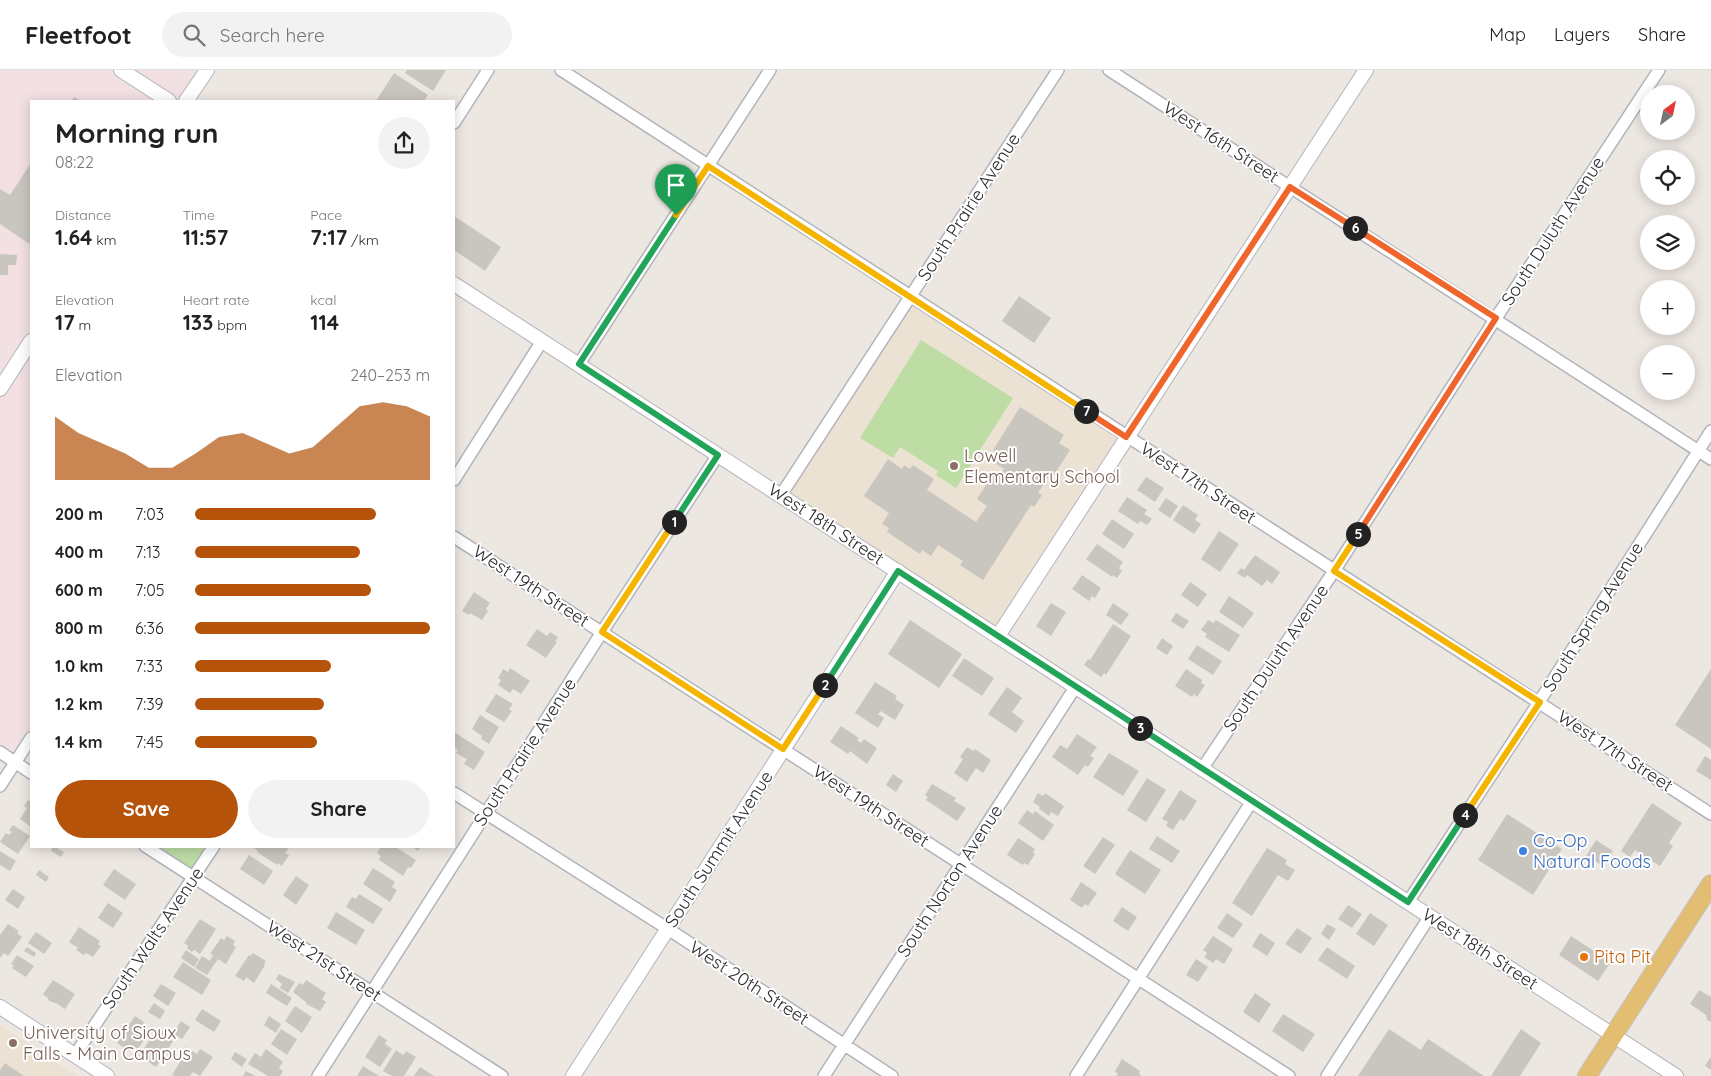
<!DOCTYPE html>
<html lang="en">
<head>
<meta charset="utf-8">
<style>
  :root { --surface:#fff; --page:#f2f2f2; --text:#222; --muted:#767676; --line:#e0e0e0; --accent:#b45309 }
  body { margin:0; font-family:Quicksand,sans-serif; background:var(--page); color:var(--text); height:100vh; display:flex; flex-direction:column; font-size:19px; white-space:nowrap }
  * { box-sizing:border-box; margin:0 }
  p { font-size:16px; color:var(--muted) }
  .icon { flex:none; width:28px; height:28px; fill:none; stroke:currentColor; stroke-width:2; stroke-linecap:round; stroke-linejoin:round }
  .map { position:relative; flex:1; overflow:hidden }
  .sheet { position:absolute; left:30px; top:30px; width:425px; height:748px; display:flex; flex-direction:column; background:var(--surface); border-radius:0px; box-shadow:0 2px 12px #0003 }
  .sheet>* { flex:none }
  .needle { width:32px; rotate:33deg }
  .fabs { position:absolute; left:1640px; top:15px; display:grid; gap:10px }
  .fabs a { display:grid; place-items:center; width:55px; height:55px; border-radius:50%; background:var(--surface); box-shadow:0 2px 12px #0003; font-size:25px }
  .pin { position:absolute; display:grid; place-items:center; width:42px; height:42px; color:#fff; margin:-51px -21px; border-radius:50% 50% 50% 0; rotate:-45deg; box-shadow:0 0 5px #0007 }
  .pin .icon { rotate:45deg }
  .km { position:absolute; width:25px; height:25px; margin:-12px; border-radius:50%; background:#222; color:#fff; font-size:14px; line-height:25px; text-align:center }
  .round { display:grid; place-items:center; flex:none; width:52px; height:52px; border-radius:26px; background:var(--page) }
  .head { display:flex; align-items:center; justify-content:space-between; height:85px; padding:0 25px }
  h1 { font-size:28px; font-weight:800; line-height:38px }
  .metrics { display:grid; grid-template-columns:repeat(3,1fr); gap:8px; height:85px; padding:5px 25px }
  .metrics div { display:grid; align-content:center }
  .metrics b { font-size:21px; font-weight:800 }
  .metrics small { font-size:14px; font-weight:400 }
  .metrics p { font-size:14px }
  .chart { height:140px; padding:10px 25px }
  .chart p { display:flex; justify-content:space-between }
  .chart svg { width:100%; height:90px; margin-top:5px; fill:var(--accent); opacity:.7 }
  .cta { display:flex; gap:10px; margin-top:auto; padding:10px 25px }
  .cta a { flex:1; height:58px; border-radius:30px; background:var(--accent); color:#fff; font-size:20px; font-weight:800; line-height:58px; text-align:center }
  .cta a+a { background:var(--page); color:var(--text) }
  ul { padding:0 25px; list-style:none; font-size:16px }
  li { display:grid; grid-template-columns:80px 60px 1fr; align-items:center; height:38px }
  li i { height:12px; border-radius:6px; background:var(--accent) }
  header { display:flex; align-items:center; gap:30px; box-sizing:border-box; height:70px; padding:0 25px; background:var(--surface); border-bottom:1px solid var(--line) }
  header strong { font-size:24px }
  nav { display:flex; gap:28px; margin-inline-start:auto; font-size:18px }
  .search { width:350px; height:45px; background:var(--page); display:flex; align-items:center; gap:12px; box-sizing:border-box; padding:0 18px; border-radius:28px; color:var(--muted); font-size:19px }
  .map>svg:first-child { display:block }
</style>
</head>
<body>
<header>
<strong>Fleetfoot</strong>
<div class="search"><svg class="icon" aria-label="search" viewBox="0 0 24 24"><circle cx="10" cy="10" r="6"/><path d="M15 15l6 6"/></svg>Search here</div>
<nav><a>Map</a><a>Layers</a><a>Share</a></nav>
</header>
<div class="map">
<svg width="1711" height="1006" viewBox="0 0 1711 1006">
  <rect width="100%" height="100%" fill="#ede7e2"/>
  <path fill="#ece2d3" d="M911,226L1126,367L998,566L781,425Z
    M0,955L53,991L79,1006H0Z"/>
  <path fill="#f2e0e3" d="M0,0H207L186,31H31V668L15,692L0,682Z"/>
  <path fill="#bddda5" d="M921,270L1013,328L956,418L936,405L938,401L900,377L893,388L860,368Z
    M145,776H214L194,807Z"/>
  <path fill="#c9c5bf" d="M407,0H446L433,21L405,3Z
    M394,3L428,25L424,31H376Z
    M74,27L81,31H71Z
    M31,93V175L0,154V119L10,125Z
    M454,146L501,177L485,201L454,180Z
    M0,184L17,185L16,195H8V205H0Z
    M1019,226L1051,248L1034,273L1002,251Z
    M1020,337L1064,365L1059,373L1070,380L1054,405L1051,403L1038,423L1042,425L1034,437L1031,435L983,510L960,495L963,491L938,475L931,486L922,480L920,484L887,462L889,458L882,454L889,443L864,426L888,389L902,399L904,395L910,399L913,395L934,409L927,420L976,452L987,436L977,429L993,405L998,408L1004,399L996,394L1001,385L993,380Z
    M1146,407L1164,418L1155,432L1137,420Z
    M1127,427L1147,440L1144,444L1152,449L1147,455L1140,451L1138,454L1118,441Z
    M1166,428L1178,436L1170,448L1158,440Z
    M1183,435L1198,445L1195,450L1201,454L1194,464L1173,450Z
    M1112,449L1134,464L1124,479L1102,464Z
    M1219,461L1239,474L1220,502L1201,489Z
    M1097,474L1123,492L1119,498L1122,501L1117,508L1113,505L1112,507L1086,489Z
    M1255,485L1280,502L1272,514L1267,510L1262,516L1247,505L1245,508L1237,503L1241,498L1244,500Z
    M1082,505L1101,518L1095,528L1092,526L1089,531L1072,519Z
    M1190,512L1207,524L1198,537L1181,525Z
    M474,522L490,533L486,539L488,541L482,550L470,543L469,545L462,541Z
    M1229,526L1254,543L1243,558L1219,542Z
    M1051,533L1066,542L1051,566L1036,556Z
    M1113,533L1129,544L1121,555L1106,545Z
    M1176,543L1189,551L1183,559L1171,551Z
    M910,550L962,584L939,618L888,584Z
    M1208,550L1213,553L1216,550L1240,565L1229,582L1205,567L1207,564L1201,560Z
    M1113,554L1131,566L1106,605L1104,603L1101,607L1084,595L1088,589L1090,590Z
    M537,559L547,566L550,562L558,567L555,571L557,572L546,588L526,575Z
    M1162,568L1173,576L1167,585L1156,578Z
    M1197,575L1222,591L1213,605L1188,589Z
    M964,588L994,608L982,626L952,606Z
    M510,598L530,611L521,624L513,619L510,623L498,615L501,610L498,608L503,599L508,602Z
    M1186,599L1202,610L1201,613L1205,615L1197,627L1194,624L1192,627L1175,616Z
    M1711,599V679L1675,655Z
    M875,612L897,626L895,629L904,635L895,650L881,641L878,644L884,648L878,658L855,643Z
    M1007,617L1022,628L1012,642L1024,651L1016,663L988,644Z
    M496,624L513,634L509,639L512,641L504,652L485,641Z
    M480,645L499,657L489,674L481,669L482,666L472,659Z
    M841,656L859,668L857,670L861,673L864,669L877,678L867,694L850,681L848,684L830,672Z
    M454,662L485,682L474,700L464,694L467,689L456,683L458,680L454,677Z
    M1077,664L1097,677L1090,686L1094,688L1088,697L1085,695L1078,705L1052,687L1060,675L1067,679Z
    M967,677L974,681L975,679L991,690L983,703L976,698L967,712L954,703L963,689L960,687Z
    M1109,683L1139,701L1123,726L1093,707Z
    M1705,686L1711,690V710L1696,701Z
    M893,704L903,711L896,722L886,715Z
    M1147,708L1166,720L1146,752L1127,740Z
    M932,714L956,728L954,731L966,738L957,751L926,730L928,727L925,725Z
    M1180,720L1197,731L1184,751L1180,749L1173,760L1166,756L1168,752L1162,749Z
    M1038,723L1043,726L1045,723L1064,736L1058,746L1051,742L1049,746L1039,739L1040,737L1033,732Z
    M28,730L31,732V757L20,749L27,738L24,736Z
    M1652,733L1682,753L1669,773L1673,776L1660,796L1635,780L1630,787L1621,781Z
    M1027,740L1033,744L1035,741L1054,755L1043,771L1018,753Z
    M1507,744L1562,779L1533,825L1478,790Z
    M13,755L30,766L18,784L0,772L6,763L9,765L12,762L9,760Z
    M1157,766L1180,781L1172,793L1149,779Z
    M1103,767L1115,775L1095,804L1083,796Z
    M1018,768L1035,779L1033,783L1035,784L1028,795L1024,793L1023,795L1007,785Z
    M1596,770L1613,781L1603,796L1586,786Z
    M53,776L64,782L61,787L51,781Z
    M255,776H284L288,779L285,783L289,785L282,796L278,793L277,795L257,782L258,781L254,778Z
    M381,776H394L416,790L411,798L408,797L403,806L379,790L381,786L377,783Z
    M411,776H421L418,781Z
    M1267,778L1287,790L1285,794L1295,800L1288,811L1278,805L1252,846L1232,833Z
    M1130,780L1161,800L1145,824L1115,804Z
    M0,781L16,791L10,801L0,795Z
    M249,785L273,801L264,815L240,799Z
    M373,798L395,812L392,817L397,820L390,832L363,814Z
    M114,799L136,814L125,830L103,815Z
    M39,800L49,807L46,812L36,805Z
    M296,806L309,815L296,835L283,825Z
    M1081,812L1097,823L1088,836L1085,834L1082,838L1070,830Z
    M13,819L25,827L18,839L5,830Z
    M359,824L383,839L373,854L346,837L352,827L356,829Z
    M108,833L123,843L113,858L98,848Z
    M1348,835L1362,844L1352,858L1338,849Z
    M1122,837L1137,847L1128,861L1113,851Z
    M336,842L365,860L356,875L327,858Z
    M1227,843L1243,854L1233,868L1217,858Z
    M1370,843L1388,855L1374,876L1356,864Z
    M200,849L216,859L200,884L194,880L192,882L187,878L188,876L184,873Z
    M8,854L19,861L17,863L22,867L8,886L4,883L0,888V865Z
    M1327,854L1336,859L1329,870L1321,864Z
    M79,857L100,871L98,874L101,876L93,887L86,883L84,885L76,880L78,878L69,872Z
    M1297,858L1312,868L1301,884L1285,874Z
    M36,862L52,873L44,884L28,873Z
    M1260,863L1275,873L1267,886L1252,876Z
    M227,866L235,871L233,875L236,877L226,894L218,889L207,905L195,898L202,886L210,891L213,885L210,884L221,868L224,870Z
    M1213,866L1233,879L1224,894L1216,889L1213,893L1204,887L1207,883L1203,880Z
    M1571,866L1611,892L1598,911L1559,885Z
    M27,877L36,883L34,887L24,881Z
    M1327,877L1355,896L1347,909L1318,890Z
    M186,880L199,889L194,897L181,888Z
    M253,883L266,891L264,894L265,895L254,913L246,907L244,911L235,906L249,885L250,886Z
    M17,885L34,896L26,907L12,898L14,896L11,894Z
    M1196,889L1208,897L1198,912L1186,905Z
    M183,892L211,910L202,925L173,907Z
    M279,904L295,912L288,923L280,918L282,914L276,909Z
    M53,910L75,924L65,939L56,933L49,931L48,928L43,924Z
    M306,910L326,923L322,929L326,932L320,941L306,934L307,933L293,922L299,913L303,915Z
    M161,914L176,923L168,936L153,926Z
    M271,914L292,928L287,936L266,923Z
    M1699,920L1711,927V952L1707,950L1706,945L1690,934Z
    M1255,923L1271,934L1259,953L1243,942Z
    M154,933L165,941L160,949L148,942Z
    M295,936L312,947L302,963L285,951Z
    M202,939L221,951L214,962L195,950Z
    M1283,944L1315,964L1303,982L1272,961Z
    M135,946L144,952L140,959L148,964L138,979L133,976L129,981L117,973Z
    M269,946L281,954L276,963L264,955Z
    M181,951L190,957L182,969L173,963Z
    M160,959L168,964L166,967L173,971L156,997L139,986L156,960L158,961Z
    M281,959L297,969L287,985L271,974Z
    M1389,959L1421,980L1428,969L1484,1006H1358Z
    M1521,959L1541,973L1520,1006H1491Z
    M379,965L387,970L385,974L392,979L380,997L365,987Z
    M186,977L197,984L200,979L213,987L200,1006L193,1002L190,1006H175L172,1005L183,987L181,985Z
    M266,979L283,992L279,998L283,1001L280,1006H268L248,994L255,983L261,987Z
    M396,980L403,985L406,981L416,987L404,1006H392L383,1001Z
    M235,982L247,989L242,997L231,989Z
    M1711,987V1000L1705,996Z
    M1122,989L1140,1001L1139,1004L1142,1006H1116L1118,1004L1115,1001Z
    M5,993L24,1006H0V1000Z
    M363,996L379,1006H357Z
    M420,997L434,1006H414Z
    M246,1001L255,1006H243Z"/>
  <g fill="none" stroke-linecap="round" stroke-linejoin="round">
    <g stroke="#b2b4bc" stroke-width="14">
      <path id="minor" d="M561,0L1711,744
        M1109,0L1711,389
        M454,53L488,0
        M579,294L770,0
        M454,410L542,271
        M781,425L1058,0
        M454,467L1289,1006
        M0,682L31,703
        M1202,699L1334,501L1496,248L1659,0
        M0,716L31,668
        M454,723L668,859L892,1006
        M145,776L502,1006
        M1408,832L1539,632L1711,361
        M75,985L214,776
        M318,1006L602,562L718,385
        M824,1006L1076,616
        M1076,1006L1252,731
        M1327,1006L1430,846"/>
    </g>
    <g stroke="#b2b4bc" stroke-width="16">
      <path id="tertiary" d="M121,0L169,31
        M186,31L207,0
        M454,214L1676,1006
        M0,319L31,271
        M998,566L1366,0
        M0,937L107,1006
        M573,1006L898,501"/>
    </g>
    <g stroke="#c4c4c4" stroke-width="20">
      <path id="primary" d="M1587,1006L1711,814"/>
    </g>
    <use href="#minor" stroke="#fff" stroke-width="11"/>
    <use href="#tertiary" stroke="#fff" stroke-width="14"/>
    <use href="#primary" stroke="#e2bd72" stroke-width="18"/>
  </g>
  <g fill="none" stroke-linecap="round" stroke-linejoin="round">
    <g stroke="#fff" stroke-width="10">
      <path id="split-1" d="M674,452L718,385L579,294L676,145"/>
    </g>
    <g stroke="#fff" stroke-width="10">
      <path id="split-2" d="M674,452L602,562L783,679L825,615"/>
    </g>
    <g stroke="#fff" stroke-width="10">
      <path id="split-3" d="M825,615L898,501L1140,658"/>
    </g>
    <g stroke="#fff" stroke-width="10">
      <path id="split-4" d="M1140,658L1408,832L1465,745"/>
    </g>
    <g stroke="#fff" stroke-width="10">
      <path id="split-5" d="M1358,464L1334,501L1540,632L1465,745"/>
    </g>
    <g stroke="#fff" stroke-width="10">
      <path id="split-6" d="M1355,158L1496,248L1358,464"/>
    </g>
    <g stroke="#fff" stroke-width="10">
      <path id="split-7" d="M1086,341L1126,367L1290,117L1355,158"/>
    </g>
    <g stroke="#fff" stroke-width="10">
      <path id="split-8" d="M676,145L708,96L1086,341"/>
    </g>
    <use href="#split-1" stroke="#22a559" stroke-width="6"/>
    <use href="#split-2" stroke="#f5b400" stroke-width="6"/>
    <use href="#split-3" stroke="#22a559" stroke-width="6"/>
    <use href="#split-4" stroke="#22a559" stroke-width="6"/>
    <use href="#split-5" stroke="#f5b400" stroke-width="6"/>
    <use href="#split-6" stroke="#f0652b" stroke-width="6"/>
    <use href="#split-7" stroke="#f0652b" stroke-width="6"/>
    <use href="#split-8" stroke="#f5b400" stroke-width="6"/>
  </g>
  <g fill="#8d6e63" stroke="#fff" stroke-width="2">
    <circle cx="954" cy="396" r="5"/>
    <circle cx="13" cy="973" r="5"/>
  </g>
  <circle fill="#3f7fe0" stroke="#fff" stroke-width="2" cx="1523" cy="781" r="5"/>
  <circle fill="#e8710a" stroke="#fff" stroke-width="2" cx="1584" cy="887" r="5"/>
  <g text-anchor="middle" stroke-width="4" stroke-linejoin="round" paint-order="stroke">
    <g font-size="18" fill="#2d2d2d" stroke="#fff">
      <text transform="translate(1221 72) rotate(33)" y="6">West 16th Street</text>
      <text transform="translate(969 137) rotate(-57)" y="6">South Prairie Avenue</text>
      <text transform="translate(1553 161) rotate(-57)" y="6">South Duluth Avenue</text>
      <text transform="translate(1198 413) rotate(33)" y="6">West 17th Street</text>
      <text transform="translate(826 454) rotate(33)" y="6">West 18th Street</text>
      <text transform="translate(531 516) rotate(33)" y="6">West 19th Street</text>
      <text transform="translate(1593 547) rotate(-58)" y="6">South Spring Avenue</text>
      <text transform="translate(1276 588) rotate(-56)" y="6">South Duluth Avenue</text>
      <text transform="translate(1615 681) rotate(33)" y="6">West 17th Street</text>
      <text transform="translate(525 682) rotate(-57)" y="6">South Prairie Avenue</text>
      <text transform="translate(871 736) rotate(33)" y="6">West 19th Street</text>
      <text transform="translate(719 779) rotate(-57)" y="6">South Summit Avenue</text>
      <text transform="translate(950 811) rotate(-57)" y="6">South Norton Avenue</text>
      <text transform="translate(153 868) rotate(-56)" y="6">South Walts Avenue</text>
      <text transform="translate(1480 879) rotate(33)" y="6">West 18th Street</text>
      <text transform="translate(324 891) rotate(33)" y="6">West 21st Street</text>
      <text transform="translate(749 913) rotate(33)" y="6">West 20th Street</text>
    </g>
    <g font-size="18" fill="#785e54" stroke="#fff" text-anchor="start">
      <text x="964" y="392">Lowell<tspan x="964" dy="21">Elementary School</tspan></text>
      <text x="23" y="969">University of Sioux<tspan x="23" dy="21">Falls - Main Campus</tspan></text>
    </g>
    <g font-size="18" fill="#366cbe" stroke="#fff" text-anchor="start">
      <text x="1533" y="777">Co-Op<tspan x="1533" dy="21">Natural Foods</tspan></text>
    </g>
    <g font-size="18" fill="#c56008" stroke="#fff" text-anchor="start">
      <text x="1594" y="893">Pita Pit</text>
    </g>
  </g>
</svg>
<div class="fabs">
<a><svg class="needle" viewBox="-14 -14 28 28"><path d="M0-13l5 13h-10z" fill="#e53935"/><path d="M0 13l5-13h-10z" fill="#767676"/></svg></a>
<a><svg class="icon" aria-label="locate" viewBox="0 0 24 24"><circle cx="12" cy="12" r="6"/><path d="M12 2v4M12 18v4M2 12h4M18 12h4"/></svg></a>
<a><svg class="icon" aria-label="layers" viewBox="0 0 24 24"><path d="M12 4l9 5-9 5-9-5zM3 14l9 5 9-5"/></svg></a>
<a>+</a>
<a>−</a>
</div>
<div class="pin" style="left:676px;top:145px;background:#1e9e55"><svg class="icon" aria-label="arrive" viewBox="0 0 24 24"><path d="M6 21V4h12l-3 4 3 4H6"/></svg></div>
<b class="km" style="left:674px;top:452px">1</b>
<b class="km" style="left:825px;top:615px">2</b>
<b class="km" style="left:1140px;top:658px">3</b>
<b class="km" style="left:1465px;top:745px">4</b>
<b class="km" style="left:1358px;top:464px">5</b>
<b class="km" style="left:1355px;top:158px">6</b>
<b class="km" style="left:1086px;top:341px">7</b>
<section class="sheet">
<div class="head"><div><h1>Morning run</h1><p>08:22</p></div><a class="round"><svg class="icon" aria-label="share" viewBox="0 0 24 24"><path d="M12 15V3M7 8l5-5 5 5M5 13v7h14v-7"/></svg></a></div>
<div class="metrics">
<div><p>Distance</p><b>1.64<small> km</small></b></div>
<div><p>Time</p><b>11:57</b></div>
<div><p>Pace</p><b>7:17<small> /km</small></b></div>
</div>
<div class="metrics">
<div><p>Elevation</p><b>17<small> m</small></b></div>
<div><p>Heart rate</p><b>133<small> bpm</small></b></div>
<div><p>kcal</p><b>114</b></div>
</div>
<div class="chart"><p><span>Elevation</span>240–253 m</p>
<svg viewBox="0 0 160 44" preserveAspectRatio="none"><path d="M0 44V13L10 21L20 26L30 31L40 38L50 38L60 31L70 23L80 21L90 26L100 31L110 28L120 18L130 8L140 6L150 8L160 13V44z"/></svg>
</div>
<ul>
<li><b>200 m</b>7:03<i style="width:77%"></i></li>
<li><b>400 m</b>7:13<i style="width:70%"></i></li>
<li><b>600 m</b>7:05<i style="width:75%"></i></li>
<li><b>800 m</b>6:36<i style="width:100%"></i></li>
<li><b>1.0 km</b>7:33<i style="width:58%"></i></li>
<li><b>1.2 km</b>7:39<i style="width:55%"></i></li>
<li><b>1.4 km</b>7:45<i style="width:52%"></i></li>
</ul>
<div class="cta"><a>Save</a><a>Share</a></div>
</section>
</div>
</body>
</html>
